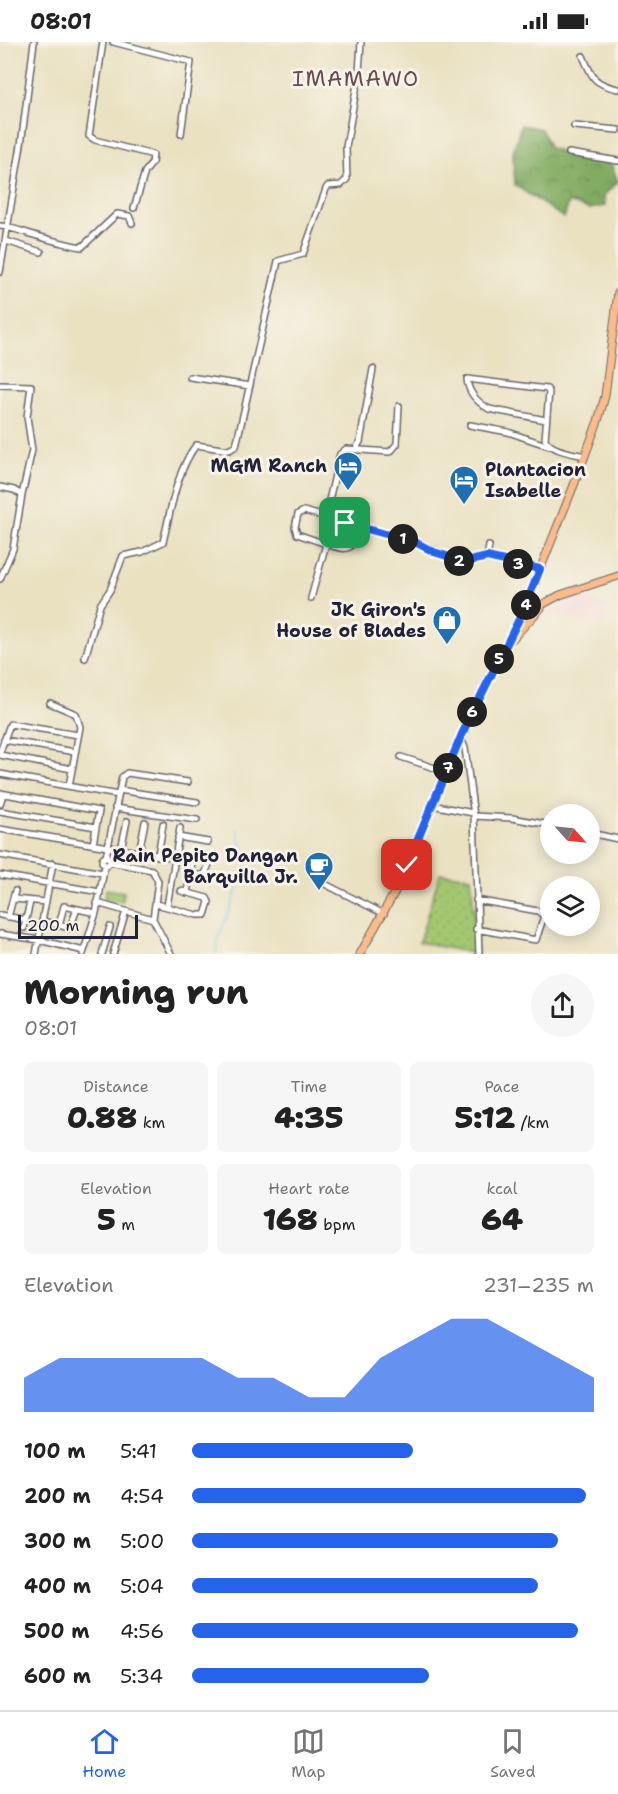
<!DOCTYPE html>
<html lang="en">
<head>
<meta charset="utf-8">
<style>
  :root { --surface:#fff; --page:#f6f6f6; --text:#222; --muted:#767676; --line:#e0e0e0; --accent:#2563eb }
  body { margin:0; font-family:"Shantell Sans",sans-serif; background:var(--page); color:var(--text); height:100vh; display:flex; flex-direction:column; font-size:22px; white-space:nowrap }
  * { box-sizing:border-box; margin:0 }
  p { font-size:20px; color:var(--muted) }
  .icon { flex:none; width:33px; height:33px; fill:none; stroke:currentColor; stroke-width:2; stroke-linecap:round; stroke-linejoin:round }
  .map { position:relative; height:912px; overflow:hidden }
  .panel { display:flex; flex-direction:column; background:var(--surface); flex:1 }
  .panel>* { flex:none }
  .needle { width:39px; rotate:117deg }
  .fabs { position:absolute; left:540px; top:762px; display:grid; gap:12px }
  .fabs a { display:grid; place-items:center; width:60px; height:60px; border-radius:50%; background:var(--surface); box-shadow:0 3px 15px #0003; font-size:30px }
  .scale { position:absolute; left:18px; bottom:15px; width:120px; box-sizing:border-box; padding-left:6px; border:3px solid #22223b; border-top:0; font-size:16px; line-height:21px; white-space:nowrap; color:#22223b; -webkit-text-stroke:4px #f7f3e8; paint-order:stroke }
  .pin { position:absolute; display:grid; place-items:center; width:51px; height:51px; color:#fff; margin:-26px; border-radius:12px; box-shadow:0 3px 9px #0006 }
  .km { position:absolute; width:30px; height:30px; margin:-15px; border-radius:50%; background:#222; color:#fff; font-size:16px; line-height:30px; text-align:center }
  .round { display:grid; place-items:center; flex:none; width:63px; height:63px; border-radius:32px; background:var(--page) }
  .head { display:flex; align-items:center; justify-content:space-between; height:102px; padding:0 24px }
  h1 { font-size:33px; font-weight:800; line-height:45px }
  .figures { display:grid; grid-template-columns:repeat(3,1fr); gap:9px; height:102px; padding:6px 24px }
  .figures div { display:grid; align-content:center; border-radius:9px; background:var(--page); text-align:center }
  .figures b { font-size:30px; font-weight:800 }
  .figures small { font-size:16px; font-weight:400 }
  .figures p { font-size:16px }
  .chart { height:168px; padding:12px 24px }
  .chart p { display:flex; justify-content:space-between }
  .chart svg { width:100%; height:108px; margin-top:6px; fill:var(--accent); opacity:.7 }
  ul { padding:0 24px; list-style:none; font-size:20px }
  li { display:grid; grid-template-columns:96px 72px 1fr; align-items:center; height:45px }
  li i { height:15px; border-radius:8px; background:var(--accent) }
  .status { display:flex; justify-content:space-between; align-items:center; height:42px; padding:0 30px; background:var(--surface); direction:ltr }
  .status svg { height:16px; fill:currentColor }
  .dock { display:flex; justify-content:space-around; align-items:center; height:84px; border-top:2px solid var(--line); background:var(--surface); font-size:16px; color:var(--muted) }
  .dock a { display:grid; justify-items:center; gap:3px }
  .dock .on { color:var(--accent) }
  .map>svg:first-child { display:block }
</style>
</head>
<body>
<div class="status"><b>08:01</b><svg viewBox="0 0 49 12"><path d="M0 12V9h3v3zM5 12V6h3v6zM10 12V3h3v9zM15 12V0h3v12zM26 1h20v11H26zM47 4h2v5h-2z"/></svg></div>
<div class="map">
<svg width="618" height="912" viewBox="0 0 618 912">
  <defs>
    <pattern id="grass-dots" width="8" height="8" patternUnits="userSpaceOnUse" patternTransform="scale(1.5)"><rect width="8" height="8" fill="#a3c770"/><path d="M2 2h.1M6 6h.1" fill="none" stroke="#8cab62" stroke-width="1.8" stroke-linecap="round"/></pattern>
    <pattern id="forest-crowns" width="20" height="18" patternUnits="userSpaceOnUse" patternTransform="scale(1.5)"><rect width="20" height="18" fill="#82ac62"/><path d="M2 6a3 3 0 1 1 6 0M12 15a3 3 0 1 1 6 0" fill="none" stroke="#6a8c52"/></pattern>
  </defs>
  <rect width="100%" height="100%" fill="#f7f3e8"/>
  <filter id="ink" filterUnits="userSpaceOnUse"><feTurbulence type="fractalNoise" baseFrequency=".0167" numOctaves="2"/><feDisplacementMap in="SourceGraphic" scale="12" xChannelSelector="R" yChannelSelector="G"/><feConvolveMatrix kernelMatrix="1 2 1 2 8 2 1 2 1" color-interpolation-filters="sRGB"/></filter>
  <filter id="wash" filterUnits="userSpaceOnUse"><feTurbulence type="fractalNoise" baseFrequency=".008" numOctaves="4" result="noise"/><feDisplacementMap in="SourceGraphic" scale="24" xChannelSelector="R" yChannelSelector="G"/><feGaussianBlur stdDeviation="1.35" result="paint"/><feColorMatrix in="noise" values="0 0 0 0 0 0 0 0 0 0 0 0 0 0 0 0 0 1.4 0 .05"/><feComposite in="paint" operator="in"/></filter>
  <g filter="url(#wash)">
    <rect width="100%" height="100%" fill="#eae1c1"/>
    <path fill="#f7cfd4" d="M571,556L608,563L604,583L546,570Z"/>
    <path fill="url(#grass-dots)" stroke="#627456" stroke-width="1.5" d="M440,831L471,835L477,912L419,900Z"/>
    <path fill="url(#forest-crowns)" stroke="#52674e" stroke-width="1.5" d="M521,83L541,87L550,106L568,112L610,118L618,140L604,153L605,164L589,167L569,160L564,176L515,143L513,111Z"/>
    <path fill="#a3c770" stroke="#627456" stroke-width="1.5" d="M106,847L124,850L122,860L104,857Z"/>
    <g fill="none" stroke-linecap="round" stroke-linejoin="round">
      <path stroke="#71bdeb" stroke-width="1.5" d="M215,912L219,894L247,824L237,786"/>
    </g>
  </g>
  <g filter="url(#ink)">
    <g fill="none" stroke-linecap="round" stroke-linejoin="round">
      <g stroke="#68656a" stroke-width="8">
        <path id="minor" d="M103,0L89,94L95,98L153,113L152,121L145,130L134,166
          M113,0L191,20L181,92
          M583,14C592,36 594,42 618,47
          M574,84L618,88
          M569,111L618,119
          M0,184L7,185C32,192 57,201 82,205L117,172L129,174L132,181
          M6,199L41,210
          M0,230L21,103L34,0
          M190,335L250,344
          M0,343L31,344L27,375L32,408L22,453
          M546,378L489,367C477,360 468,351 467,337L547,347L549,350L545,397C551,409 572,411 585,414
          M470,383L508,390L549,404
          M355,408L360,400L373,327
          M0,445L14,448L22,453L13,507L0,537
          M325,475L340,412L346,407L390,410L397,402L399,364
          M326,502C350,510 351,509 359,485
          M487,515L489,504
          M311,556L326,502L297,492L295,485L298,472L304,469L415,500L457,518L466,520L487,515L540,527
          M85,616L100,563L110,548L123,514L142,510L163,500C171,468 176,430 196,403L229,408L236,404L278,219L303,212L326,147L328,144L341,143L347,137L346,105L359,31L361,0
          M50,661L76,672L80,685L69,744
          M4,698L75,710
          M459,699L463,701L465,706L474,774L479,912
          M0,710L10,682L78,693
          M0,713L72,727
          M401,715L447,730
          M0,732L118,753
          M119,748L197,760
          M0,751L99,769L93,802
          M0,762L3,752
          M432,763L473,771
          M115,766L197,778
          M0,769L96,785
          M474,774L512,776L550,783
          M0,787L175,816
          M590,791L618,797
          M178,795L208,800
          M121,807L127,779
          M139,810L145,780
          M0,813L103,831
          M158,814L163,782
          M186,814L210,820L204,834L190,832
          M102 819a4 4 0 1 1 8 0a4 4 0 1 1-8 0Z
          M106,815L122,735L127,731L188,740
          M110,820L152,828L158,839L153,877L171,912
          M0,833L100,850
          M325,842L384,872
          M187,851L193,815
          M14,857L46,860
          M476,858L538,869L544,874L536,898L476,887
          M97,861L153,877
          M156,862L197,873H205L209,860L207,856L181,849
          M167,864L180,786
          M0,873L26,878
          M8,875L15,849
          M42,879L70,886L77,867
          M59,883L64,864L96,871
          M24,886L30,860
          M0,892L39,898L84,909
          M36,912L53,821
          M83,912L96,871L105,823
          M102,912L110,885
          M113,912L126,869"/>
      </g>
      <g stroke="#68656a" stroke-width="9">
        <path id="major" d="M521,574L560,553L618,534
          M512,597L541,566
          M360,912L397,846L471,672L525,565L574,443L598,379L605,354L618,250"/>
      </g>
      <use href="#minor" stroke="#fff" stroke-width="5"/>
      <use href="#major" stroke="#f9bc8a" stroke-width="7"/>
    </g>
  </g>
  <g fill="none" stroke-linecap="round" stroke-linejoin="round" filter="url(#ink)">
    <g stroke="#fff" stroke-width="12">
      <path id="route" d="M345,481L415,500L434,510L466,520L487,515L540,527L525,565L462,692L407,823"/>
    </g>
    <use href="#route" stroke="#2563eb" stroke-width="8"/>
  </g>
  <defs>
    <g id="hotel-pin" transform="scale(1.5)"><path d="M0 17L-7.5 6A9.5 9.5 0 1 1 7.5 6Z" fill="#1f6fb2" stroke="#f7f3e8"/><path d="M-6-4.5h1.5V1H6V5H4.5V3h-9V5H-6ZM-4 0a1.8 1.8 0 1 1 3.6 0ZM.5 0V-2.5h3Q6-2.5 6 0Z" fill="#fff"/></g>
    <g id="shop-pin" transform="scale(1.5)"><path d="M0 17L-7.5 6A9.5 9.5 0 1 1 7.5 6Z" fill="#1f6fb2" stroke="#f7f3e8"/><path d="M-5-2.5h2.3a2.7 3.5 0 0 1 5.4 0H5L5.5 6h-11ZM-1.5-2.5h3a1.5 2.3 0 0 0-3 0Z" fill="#fff"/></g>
    <g id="cafe-pin" transform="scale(1.5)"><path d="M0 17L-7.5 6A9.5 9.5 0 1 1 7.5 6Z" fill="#1f6fb2" stroke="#f7f3e8"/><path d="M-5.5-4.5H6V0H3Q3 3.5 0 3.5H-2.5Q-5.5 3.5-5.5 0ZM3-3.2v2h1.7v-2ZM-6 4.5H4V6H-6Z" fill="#fff"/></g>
  </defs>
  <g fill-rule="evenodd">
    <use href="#hotel-pin" x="348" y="424"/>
    <use href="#hotel-pin" x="464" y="438"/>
    <use href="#shop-pin" x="447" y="578"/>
    <use href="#cafe-pin" x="319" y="824"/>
  </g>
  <g text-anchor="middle" stroke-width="6" stroke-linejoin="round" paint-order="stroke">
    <g font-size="18" font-weight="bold" fill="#22223b" stroke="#f7f3e8" text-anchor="end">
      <text x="327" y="430">MGM Ranch</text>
      <text x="485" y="434" text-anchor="start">Plantacion<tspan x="485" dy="21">Isabelle</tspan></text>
      <text x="426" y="574">JK Giron's<tspan x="426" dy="21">House of Blades</tspan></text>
      <text x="298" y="820">Rain Pepito Dangan<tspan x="298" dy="21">Barquilla Jr.</tspan></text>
    </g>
    <g font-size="21" letter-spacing="1.5" fill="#664b4f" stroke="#f7f3e8">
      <text x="356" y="44">IMAMAWO</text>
    </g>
  </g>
</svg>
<div class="fabs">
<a><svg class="needle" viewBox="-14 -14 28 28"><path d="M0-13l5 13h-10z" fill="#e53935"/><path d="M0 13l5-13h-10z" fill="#767676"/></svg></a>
<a><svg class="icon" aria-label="layers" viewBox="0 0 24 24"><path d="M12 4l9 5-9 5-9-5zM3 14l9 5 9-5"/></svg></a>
</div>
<div class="scale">200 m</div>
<div class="pin" style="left:345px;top:481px;background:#1e9e55"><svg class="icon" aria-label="arrive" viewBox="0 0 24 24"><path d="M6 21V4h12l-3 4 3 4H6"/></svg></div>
<div class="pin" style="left:407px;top:823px;background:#d93025"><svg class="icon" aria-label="check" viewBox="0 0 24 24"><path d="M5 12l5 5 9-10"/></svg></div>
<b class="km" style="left:403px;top:497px">1</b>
<b class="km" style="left:459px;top:519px">2</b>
<b class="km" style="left:518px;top:522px">3</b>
<b class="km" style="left:526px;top:563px">4</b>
<b class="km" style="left:499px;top:617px">5</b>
<b class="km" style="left:472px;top:670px">6</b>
<b class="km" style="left:448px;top:726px">7</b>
</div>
<section class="panel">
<div class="head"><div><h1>Morning run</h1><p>08:01</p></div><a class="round"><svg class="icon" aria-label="share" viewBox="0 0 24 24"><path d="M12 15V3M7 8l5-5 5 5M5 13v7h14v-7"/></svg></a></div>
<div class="figures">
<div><p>Distance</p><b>0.88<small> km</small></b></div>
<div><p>Time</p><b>4:35</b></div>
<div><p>Pace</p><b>5:12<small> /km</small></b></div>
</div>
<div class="figures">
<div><p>Elevation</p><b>5<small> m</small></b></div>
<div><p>Heart rate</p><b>168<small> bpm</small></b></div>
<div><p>kcal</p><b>64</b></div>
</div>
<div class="chart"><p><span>Elevation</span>231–235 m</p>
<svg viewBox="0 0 160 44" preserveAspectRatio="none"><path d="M0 44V30L10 22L20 22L30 22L40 22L50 22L60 30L70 30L80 38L90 38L100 22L110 14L120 6L130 6L140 14L150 22L160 30V44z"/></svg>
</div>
<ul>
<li><b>100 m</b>5:41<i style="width:55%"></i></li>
<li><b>200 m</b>4:54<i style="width:98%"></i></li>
<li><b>300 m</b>5:00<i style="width:91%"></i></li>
<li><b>400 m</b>5:04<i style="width:86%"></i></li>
<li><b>500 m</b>4:56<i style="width:96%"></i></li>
<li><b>600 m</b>5:34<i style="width:59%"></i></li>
</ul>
</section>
<nav class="dock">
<a class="on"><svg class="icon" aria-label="home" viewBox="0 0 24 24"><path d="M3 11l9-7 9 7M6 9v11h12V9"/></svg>Home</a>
<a><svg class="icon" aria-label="map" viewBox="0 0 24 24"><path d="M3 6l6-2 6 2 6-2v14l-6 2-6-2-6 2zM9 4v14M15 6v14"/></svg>Map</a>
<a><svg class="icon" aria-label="saved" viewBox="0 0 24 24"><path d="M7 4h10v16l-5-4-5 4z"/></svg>Saved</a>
</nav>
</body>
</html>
